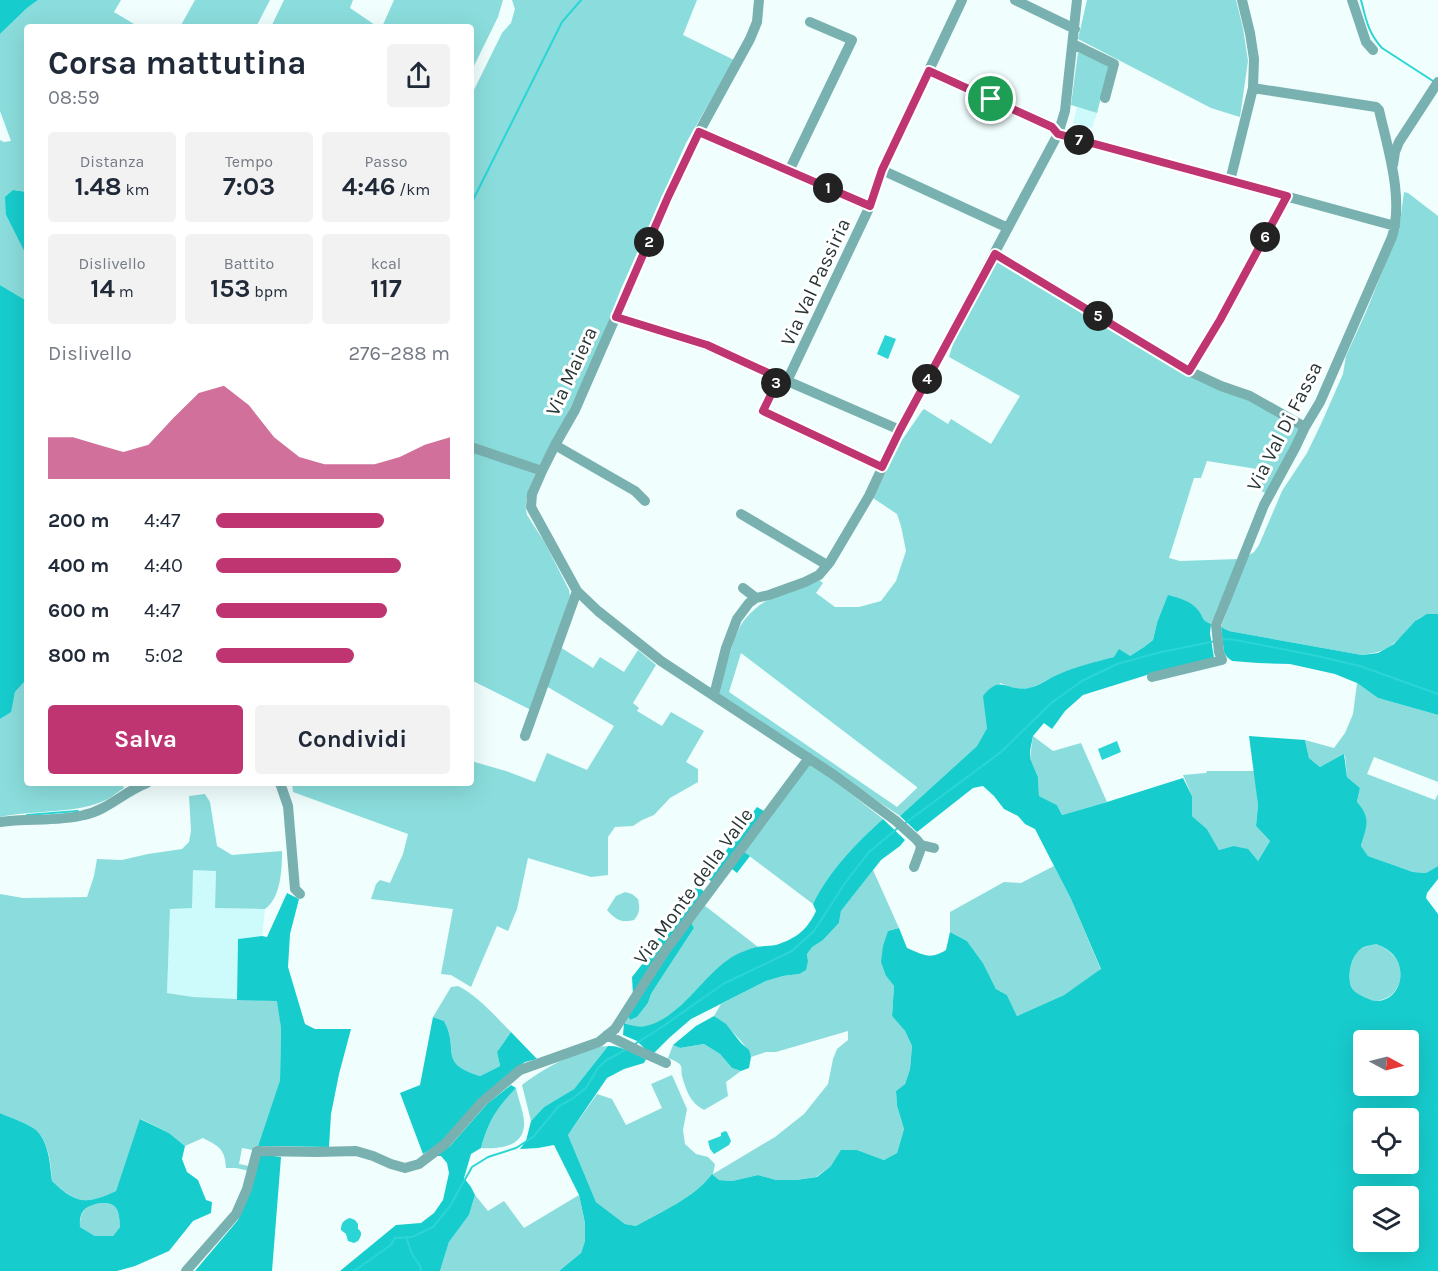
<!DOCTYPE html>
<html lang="it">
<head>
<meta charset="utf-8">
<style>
  :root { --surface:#fff; --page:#f2f2f3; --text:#1f2937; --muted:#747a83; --accent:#be3571 }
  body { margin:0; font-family:Karla,sans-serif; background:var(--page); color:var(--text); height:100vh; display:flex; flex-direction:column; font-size:22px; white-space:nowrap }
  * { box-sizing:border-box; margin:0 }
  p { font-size:20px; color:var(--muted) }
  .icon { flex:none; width:33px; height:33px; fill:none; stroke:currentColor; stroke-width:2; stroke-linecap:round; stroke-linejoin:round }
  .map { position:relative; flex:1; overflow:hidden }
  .drawer { position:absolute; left:24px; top:24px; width:450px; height:762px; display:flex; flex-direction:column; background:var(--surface); border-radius:6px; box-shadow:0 6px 24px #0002 }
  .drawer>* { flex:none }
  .needle { width:39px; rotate:97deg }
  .controls { position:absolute; left:1353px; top:1030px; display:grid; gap:12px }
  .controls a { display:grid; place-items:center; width:66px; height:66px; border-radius:6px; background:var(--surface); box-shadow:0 6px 24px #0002; font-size:30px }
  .pin { position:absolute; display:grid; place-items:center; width:51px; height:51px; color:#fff; margin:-26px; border:3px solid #fff; border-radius:50%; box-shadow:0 2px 6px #0007 }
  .km { position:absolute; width:30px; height:30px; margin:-15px; border-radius:50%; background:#222; color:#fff; font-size:16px; line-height:30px; text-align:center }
  .round { display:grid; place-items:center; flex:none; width:63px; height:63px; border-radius:6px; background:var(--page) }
  .headline { display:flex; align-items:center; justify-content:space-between; height:102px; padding:0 24px }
  h1 { font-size:33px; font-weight:700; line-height:45px }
  .figures { display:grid; grid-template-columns:repeat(3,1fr); gap:9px; height:102px; padding:6px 24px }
  .figures div { display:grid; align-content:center; border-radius:6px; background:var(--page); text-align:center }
  .figures b { font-size:26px; font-weight:700 }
  .figures small { font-size:16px; font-weight:400 }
  .figures p { font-size:16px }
  .chart { height:168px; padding:12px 24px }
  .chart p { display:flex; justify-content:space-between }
  .chart svg { width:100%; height:108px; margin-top:6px; fill:var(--accent); opacity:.7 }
  .primary-button { display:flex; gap:12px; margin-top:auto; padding:12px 24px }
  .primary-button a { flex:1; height:69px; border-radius:6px; background:var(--accent); color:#fff; font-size:24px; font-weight:700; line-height:69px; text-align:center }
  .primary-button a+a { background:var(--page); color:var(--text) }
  ul { padding:0 24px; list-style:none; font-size:20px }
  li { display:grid; grid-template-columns:96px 72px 1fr; align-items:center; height:45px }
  li i { height:15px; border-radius:8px; background:var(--accent) }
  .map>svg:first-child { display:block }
</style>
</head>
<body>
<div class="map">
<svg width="1438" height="1271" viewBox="0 0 1438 1271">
  <rect width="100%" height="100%" fill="#f0fefd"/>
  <path fill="#cdfafa" d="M1077,107L1097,113L1092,128L1073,123Z
    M193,870H216L215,908L265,909L262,936L238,939L237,1000L193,997L167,993L170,908Z"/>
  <path fill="#8adddc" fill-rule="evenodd" d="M38,0H121L114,12L139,27H27V192L13,190L6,215L27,257V301L0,285V140L4,142L11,141L0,111V34L27,8Z
    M195,0H270L256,27H180Z
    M284,0H353L350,8L378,27H271Z
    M394,0H503L498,17L471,72V27H382Z
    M512,0H697L683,35L734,60L686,143L621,289L598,349L565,419L538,467L471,443V96L502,33L511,23L515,9Z
    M1087,0H1236L1243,28L1248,61L1240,117L1211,108L1078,39Z
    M1078,52L1109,66L1097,113L1071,105Z
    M1404,192L1408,193L1438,216V614C1411,614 1411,631 1393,644C1383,652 1374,653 1362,655L1229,631L1221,627L1246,557L1254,552L1259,545L1282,491L1307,453L1321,424L1343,374L1346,356L1366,312L1399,230Z
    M999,261L1160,360L1187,375L1244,398L1298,425L1300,433L1266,493L1249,486L1257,469L1207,461L1201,478H1194L1169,558L1180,561L1238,559L1211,624L1203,620L1198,610L1157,623L1153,640L1144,647L1130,656L1114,657L1078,667L1059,674L1031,688L1016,689L1000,683L987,715V728L977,746L900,816L719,695C724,675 733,632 746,618C752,611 760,604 768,600L819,580L823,583L816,593L835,607H859L881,601L896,581L906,551L901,526L897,514L873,498L902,440L922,411L924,409L948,424L951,419L991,444L1020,396L949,357L955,337L995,264ZM741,653L917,787V788L897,807L729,692Z
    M471,450L535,474C530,487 523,501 527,515L545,543L569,590L570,596L531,710L471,680Z
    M560,647L593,668L600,657L624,672L638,650L656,665L633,703L639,708L637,711L662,726L671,712L704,731L686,762L698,769V782L670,798L654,815L642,820L633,826L615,827L608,837V875L591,877L528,858L517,909L508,931L497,926L471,987L451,975L441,974L453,909L371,899L376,884L380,880L390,883L403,854L408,834L293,792L292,783H471V761L506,771L535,782L547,753L587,770L614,726L546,686Z
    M27,680V783H121L124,788C119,791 113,796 108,799C79,814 33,810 0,817V719L10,712L15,692L25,681Z
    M1357,683L1378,698L1438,715V782L1374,757L1367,774L1435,800L1438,794V866L1426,873L1413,872L1368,856L1361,846L1366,825L1357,802L1360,788L1347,777L1345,755L1320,767L1309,758L1305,740L1334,748L1345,733L1353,714Z
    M1033,736L1053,751L1081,743L1107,802L1062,815L1057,805L1039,796L1038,777L1030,758Z
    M813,764L883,819C856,843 829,871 813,904L744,852L808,765Z
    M1207,771H1255L1258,805L1256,826L1270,841L1258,861L1233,846L1219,850L1207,829L1192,816V796L1183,775L1206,773Z
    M205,794L210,802L217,846L232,855L282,851C282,869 281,898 265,909L215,908L216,871L193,870L192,908L170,909L167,993L193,997L278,1001L281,1028L280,1080L258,1146H254L253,1150L242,1148L239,1164L249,1166V1171L236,1168H226C225,1148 218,1146 203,1138L185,1146L169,1133L141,1119L116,1191C86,1205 77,1204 52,1181C51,1164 49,1142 36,1130C29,1124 9,1117 0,1113V894L23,898L87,897L94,876L97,859L122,860L148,854L182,849L189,842L191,831L189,796Z
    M1054,866L1071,899L1101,970L1064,995L1017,1016L1007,995L996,989L983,963L967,941L950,932V912L1004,882L1021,883Z
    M873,870L899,928L888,931L886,976L894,986L892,1016L905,1031L912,1046L910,1069L905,1084L896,1091L897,1106L904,1129L897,1153L884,1160L857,1150L831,1166L816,1177L796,1180H776L758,1175L732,1181L719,1180L712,1174C694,1198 662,1211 636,1226L625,1224L596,1202L568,1135L597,1094L612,1099L626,1125L662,1108L651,1084L672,1075L687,1109L683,1130L685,1144L696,1154L708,1157L715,1164L713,1174L775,1137L804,1114L828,1084L833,1059L837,1049L848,1040V1031L776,1052H766L751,1057C748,1045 725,1024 714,1016L721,1004L766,981L783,976L799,974L808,961L807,954L812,946L823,940L839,923L841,911Z
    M625,892L632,894L638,899C640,908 640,913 634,920C621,923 616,920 607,910L616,896Z
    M704,905L758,947C749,950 740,952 732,958C705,975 678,1018 648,1026C639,1028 632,1026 625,1023L627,1014L630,1020L637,1017L648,1003L651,994L658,983L694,928L691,922Z
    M1376,944C1393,950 1407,967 1398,986C1390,1003 1369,1005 1356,993C1344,982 1350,955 1362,948C1366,946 1372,945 1376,944Z
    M458,986C477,995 496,1017 511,1032L497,1052L500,1066L480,1076C437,1063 460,1050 444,1021L433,1017L451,987Z
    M704,1044L720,1054L732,1068L741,1071L726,1082L728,1096L704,1110C690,1103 686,1090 682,1076C681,1073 682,1069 681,1066C679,1062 672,1060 668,1058L673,1045L680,1048Z
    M608,1046L574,1089L544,1107L531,1121L522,1085C544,1068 580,1048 608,1046Z
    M516,1088C518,1098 523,1110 524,1121C526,1147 499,1149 481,1148C489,1120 496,1109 516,1088Z
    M475,1195L488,1211L504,1201L524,1228L579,1195L585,1223V1241L581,1253L559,1271H440L449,1242L469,1215Z
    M101,1203C119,1202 119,1213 120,1227L113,1236H95L80,1227C80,1210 86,1206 101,1203Z"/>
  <path fill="#17cccd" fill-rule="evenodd" d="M0,0H38L27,8L0,34Z
    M13,190L27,192V257L6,215L5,197Z
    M0,285L27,301V680L25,681L15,692L11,712L0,719Z
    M1168,595C1179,598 1191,601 1198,610C1205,619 1200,619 1211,624L1210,633L1214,658L1150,674L1083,695L1065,711L1052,729L1044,723L1033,736L1030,751V758L1038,777L1039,796L1057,805L1062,815L1107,802L1183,778L1192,796V816L1207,829L1219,850L1233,846L1248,849L1258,861L1270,841L1256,826L1258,805L1249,736L1305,740L1309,758L1320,767L1344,754L1347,777L1360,788L1357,802C1372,819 1366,827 1361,846L1368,856L1413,872L1426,873L1438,866V879L1427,893L1426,898L1438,914V1271H559L581,1253L585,1241V1223L579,1195L554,1145L538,1148L520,1149L526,1141L531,1121L544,1107L574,1089L608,1046C621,1045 634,1054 646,1059L644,1063L624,1069L607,1078L568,1135L596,1202L625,1224L636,1226C662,1211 694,1198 712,1174L719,1180L732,1181L758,1175L776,1180H796L817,1177L831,1166L841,1150H857L884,1160L897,1153L904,1129L897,1106L896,1091L905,1084L910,1069L912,1046L905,1031L892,1016L894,986L886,976L881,962L883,946L888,931L899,928L907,948C924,955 930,960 946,950L950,932L967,941L983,963L996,989L1007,995L1017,1016L1064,995L1101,969L1071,899L1035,829L1025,824L1018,816L1004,809L994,796L983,786L973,788L917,832L900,816L977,746L987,728L983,696C1001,673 1006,692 1029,688C1039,686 1049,678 1059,674C1077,666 1095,662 1114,657L1119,649L1130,656L1144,647L1153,640L1157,623ZM1376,944C1419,958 1399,1014 1366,998C1360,995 1354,993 1351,986C1347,975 1351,955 1362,948C1365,946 1372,945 1376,944ZM1364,1041H1408V1086H1364ZM1364,1119H1408V1164H1364ZM1364,1197H1408V1242H1364Z
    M1427,614H1438V715L1378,698L1357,683L1335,674L1290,664L1258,663L1232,661L1227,657L1224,652L1221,627L1229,631L1362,655L1378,653L1394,644L1415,621Z
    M757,807L764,811L744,852L750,856L737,873L727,865L713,883L705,876L721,859L738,832Z
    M883,819L905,840L900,846L881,860L841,911L839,923L823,940L812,947L807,954L808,961L806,970L799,974L783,976L766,981L691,1019L669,1038L654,1053L645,1049L637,1041L623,1035L624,1023C636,1027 644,1028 655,1023C685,1010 704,975 732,957C739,953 749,949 757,947C763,946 770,946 776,945C797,938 807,930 816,911L813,904C829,871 856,843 883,819Z
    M697,886L706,893L691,922L694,928L658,983L651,994L648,1003L637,1017L630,1020L627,1014L633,995L632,977L651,953L658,939Z
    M287,893L299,899L290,934L288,967L305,1024L315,1029H351L339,1074L331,1114L329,1147L258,1146L280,1080L281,1028L277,1001L237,1000L238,939L262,936L267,937Z
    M714,1016L726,1024L741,1043L749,1050L751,1057L749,1068L741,1071L732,1068L720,1054L704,1044L680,1048L673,1045L696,1026Z
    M433,1017L444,1021C460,1050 437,1063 480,1076L500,1066L497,1052L511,1032L537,1059L525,1062L511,1072L443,1142L423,1154L400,1093L420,1085Z
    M511,1085L516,1088C496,1109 489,1120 481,1148L471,1154L464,1178L471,1187L475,1195L469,1215L449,1242L440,1271H340L396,1225L421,1223L434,1213L443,1200L449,1173L447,1163L441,1156H436L450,1146L487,1104Z
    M0,1113C9,1117 29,1124 36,1130C49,1142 50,1164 52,1181C76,1204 86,1205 116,1191L140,1119L169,1133L185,1146L182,1159L187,1172L198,1180L206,1200L212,1202L211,1213L193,1221L169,1251L135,1266L117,1271H0ZM101,1203C119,1202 119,1213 120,1227L113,1236H95L80,1227C79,1210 86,1206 101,1203Z
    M259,1154L281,1157L272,1271H195L238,1220L249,1195Z"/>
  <path fill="#2bd5d5" d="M885,335L896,339L888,359L877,354Z
    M1117,741L1121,752L1102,760L1098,749Z
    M725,1131L727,1132L731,1141L729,1145L714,1154L710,1149L708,1141L721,1136V1133Z
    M350,1218L355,1220L358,1224V1229C363,1232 361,1237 358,1241L354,1243L348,1241L346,1234L341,1230C341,1224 343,1220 350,1218Z"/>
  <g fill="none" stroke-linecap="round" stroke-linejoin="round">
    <path stroke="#2bd5d5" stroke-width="2" d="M1361,0C1366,19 1368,33 1382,48L1433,81
      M471,204L562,22L581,0
      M1221,640L1230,639L1308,654L1360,666L1438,694
      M27,815L78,811
      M904,824L1001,752L1051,703L1082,681L1117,664L1157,653L1216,641
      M635,1044L659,1029L723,984L792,951L814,931L845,883L869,852L899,827
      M406,1237L412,1254L420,1266L421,1271
      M354,1271L391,1245L395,1238L412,1237L433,1227L450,1206L472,1167L488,1157L516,1148L533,1137L559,1106L572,1099L586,1088L598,1068L605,1061L627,1049"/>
    <path stroke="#79b1b0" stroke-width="10" d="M759,0L757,22L750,39L699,132L668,197L575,410L555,445L542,471L532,494L531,507L577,591L598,611L661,661L834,775L896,821L916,839L921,845L934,848
      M1015,0L1075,29
      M1352,0L1366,42L1373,50
      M1073,44L1114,64L1105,98
      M929,71L1052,127L1058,134L1395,226
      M699,132L870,206
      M1393,165L1395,152L1399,142L1438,82
      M882,170L1008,228
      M789,171L852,40L810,22
      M1230,181L1253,88L1254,59L1250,33L1242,0
      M995,254L1189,371L1221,386L1250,396L1305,427
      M616,317L707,346L900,430
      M1189,371L1220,320L1287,196
      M779,378L763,411L882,467
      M787,381L870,206L882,170L962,0
      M555,445L635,491L645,501
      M471,447L542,471
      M741,514L827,565
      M743,588L756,598
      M1152,677L1222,660L1219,652L1216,625L1264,505L1295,448L1305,427L1320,402L1392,237C1404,199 1388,149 1379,110L1376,107L1253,88
      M714,695L726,648L737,619L749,603L756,598L769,595L805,582L819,575L830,562L869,496L900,430L1058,134L1065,111L1077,0
      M525,736L577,591
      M280,783L288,806L295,889L300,894
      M0,822C28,818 57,822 84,815C108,810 125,791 147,783
      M914,867L920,851L921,845
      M607,1035L637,1050L666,1063
      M186,1271L236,1214L247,1189L257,1151L317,1152L356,1151L373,1156L391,1164L405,1168L419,1164L445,1144L482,1102L520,1070L599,1042L615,1029L665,951L809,758"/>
  </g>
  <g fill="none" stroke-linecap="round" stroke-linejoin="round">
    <g stroke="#fff" stroke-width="12">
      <path id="route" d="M929,71L1052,127L1058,134L1287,196L1220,320L1189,371L995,254L900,430L882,467L763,411L779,378L707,345L616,317L668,197L699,132L870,206L882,170Z"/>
    </g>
    <use href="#route" stroke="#be3571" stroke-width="8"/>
  </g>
  <g text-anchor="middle" stroke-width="6" stroke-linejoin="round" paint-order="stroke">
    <g font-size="20" fill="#293636" stroke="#fff">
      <text transform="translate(815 282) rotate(-65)" y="7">Via Val Passiria</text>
      <text transform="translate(571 371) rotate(-65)" y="7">Via Maiera</text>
      <text transform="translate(1284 426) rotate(-63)" y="7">Via Val Di Fassa</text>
      <text transform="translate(693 886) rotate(-54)" y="7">Via Monte della Valle</text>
    </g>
  </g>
</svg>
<div class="controls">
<a><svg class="needle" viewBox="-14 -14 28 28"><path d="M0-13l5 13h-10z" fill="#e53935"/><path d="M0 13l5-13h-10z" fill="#747a83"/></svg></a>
<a><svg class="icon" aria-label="locate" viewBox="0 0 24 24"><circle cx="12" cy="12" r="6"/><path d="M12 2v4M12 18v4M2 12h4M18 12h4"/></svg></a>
<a><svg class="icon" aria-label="layers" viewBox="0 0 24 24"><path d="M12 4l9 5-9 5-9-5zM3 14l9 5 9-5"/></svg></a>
</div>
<div class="pin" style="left:991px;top:99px;background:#1e9e55"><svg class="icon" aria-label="arrive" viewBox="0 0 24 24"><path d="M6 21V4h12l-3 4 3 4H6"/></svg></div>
<b class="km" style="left:828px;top:188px">1</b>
<b class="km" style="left:649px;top:242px">2</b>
<b class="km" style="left:776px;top:383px">3</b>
<b class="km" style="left:927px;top:379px">4</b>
<b class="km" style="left:1098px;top:316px">5</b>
<b class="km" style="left:1265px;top:237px">6</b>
<b class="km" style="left:1079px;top:140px">7</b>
<section class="drawer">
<div class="headline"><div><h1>Corsa mattutina</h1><p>08:59</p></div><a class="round"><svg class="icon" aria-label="share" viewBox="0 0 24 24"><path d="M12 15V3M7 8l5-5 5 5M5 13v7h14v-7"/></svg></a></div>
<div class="figures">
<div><p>Distanza</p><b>1.48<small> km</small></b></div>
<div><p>Tempo</p><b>7:03</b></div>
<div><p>Passo</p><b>4:46<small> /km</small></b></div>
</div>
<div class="figures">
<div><p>Dislivello</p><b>14<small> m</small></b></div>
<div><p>Battito</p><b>153<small> bpm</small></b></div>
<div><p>kcal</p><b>117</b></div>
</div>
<div class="chart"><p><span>Dislivello</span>276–288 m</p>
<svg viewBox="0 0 160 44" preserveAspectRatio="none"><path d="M0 44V27L10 27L20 30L30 33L40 30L50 19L60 9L70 6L80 14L90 27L100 35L110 38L120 38L130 38L140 35L150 30L160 27V44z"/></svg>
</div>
<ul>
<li><b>200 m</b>4:47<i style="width:72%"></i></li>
<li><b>400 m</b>4:40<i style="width:79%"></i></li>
<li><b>600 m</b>4:47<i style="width:73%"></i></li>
<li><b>800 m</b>5:02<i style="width:59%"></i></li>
</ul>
<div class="primary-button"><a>Salva</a><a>Condividi</a></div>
</section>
</div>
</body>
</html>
